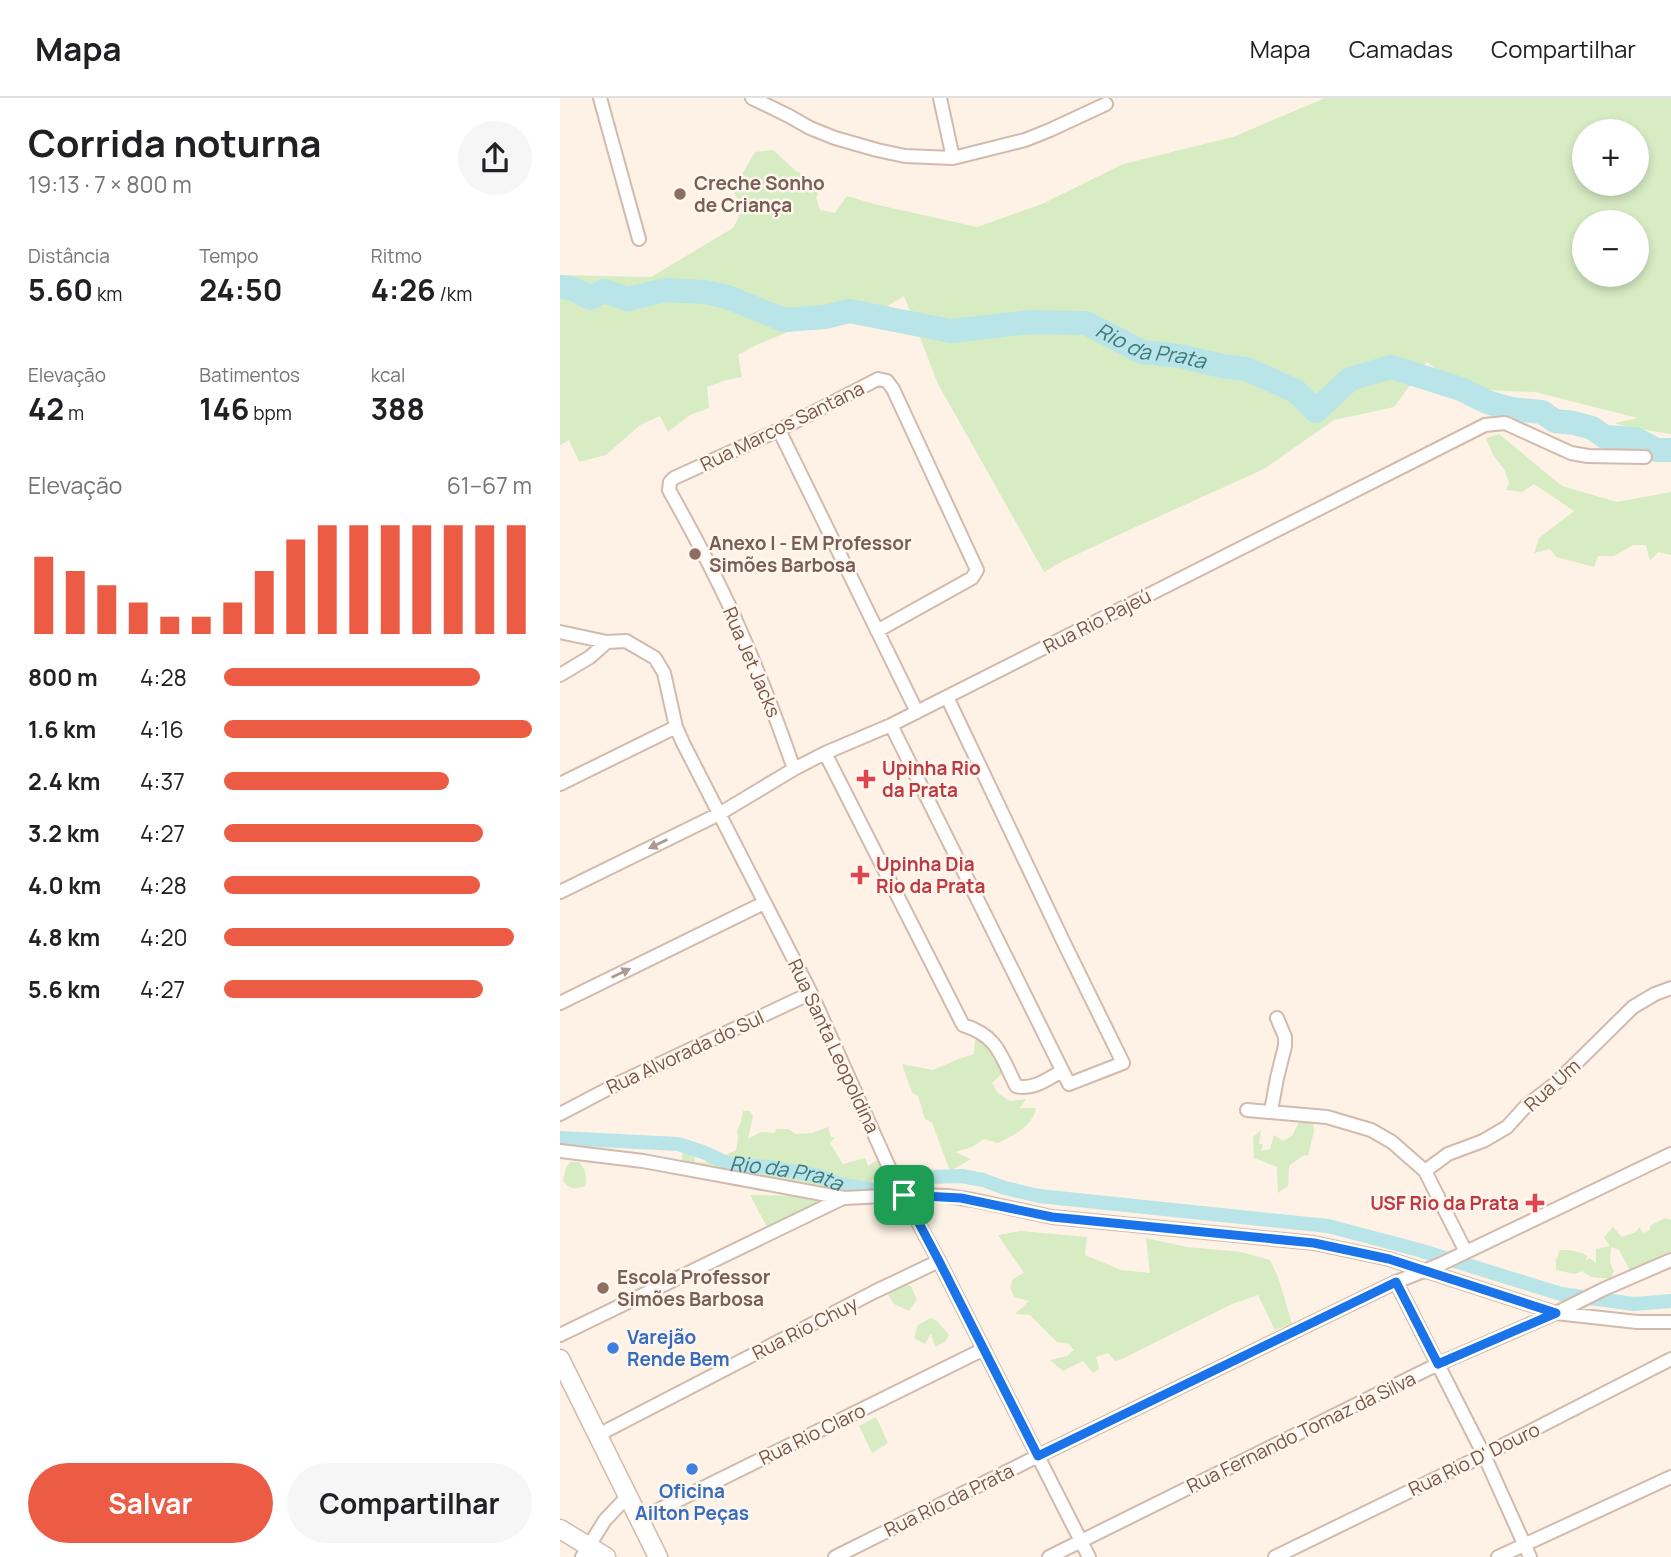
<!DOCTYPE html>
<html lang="pt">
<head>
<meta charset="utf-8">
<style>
  :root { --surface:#fff; --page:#f6f6f6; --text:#202124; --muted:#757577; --line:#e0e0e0; --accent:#ec5c45 }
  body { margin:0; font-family:Manrope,sans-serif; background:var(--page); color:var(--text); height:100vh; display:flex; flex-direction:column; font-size:26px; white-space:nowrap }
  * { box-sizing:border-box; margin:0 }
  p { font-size:23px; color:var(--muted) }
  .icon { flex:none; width:38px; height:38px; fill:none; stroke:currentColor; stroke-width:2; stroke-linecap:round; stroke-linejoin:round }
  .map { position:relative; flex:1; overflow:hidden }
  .side { display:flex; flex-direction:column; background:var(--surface); width:560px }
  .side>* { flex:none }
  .tools { position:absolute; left:1012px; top:21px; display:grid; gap:14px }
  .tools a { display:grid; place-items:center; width:77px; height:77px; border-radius:50%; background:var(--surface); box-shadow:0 4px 10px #0003; font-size:35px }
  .pin { position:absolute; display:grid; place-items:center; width:60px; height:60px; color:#fff; margin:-30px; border-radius:14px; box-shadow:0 4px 10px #0006 }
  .round { display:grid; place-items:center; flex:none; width:74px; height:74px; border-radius:37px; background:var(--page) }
  .head { display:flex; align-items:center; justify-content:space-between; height:119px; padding:0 28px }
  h1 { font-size:38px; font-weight:700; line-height:52px }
  .metrics { display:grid; grid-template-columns:repeat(3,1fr); gap:10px; height:119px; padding:7px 28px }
  .metrics div { display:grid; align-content:center }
  .metrics b { font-size:30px; font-weight:700 }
  .metrics small { font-size:19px; font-weight:400 }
  .metrics p { font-size:19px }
  .chart { height:196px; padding:14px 28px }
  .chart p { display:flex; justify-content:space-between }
  .chart svg { width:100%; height:126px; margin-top:7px; stroke:var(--accent); stroke-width:6 }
  .button { display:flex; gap:14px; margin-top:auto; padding:14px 28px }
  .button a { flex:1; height:80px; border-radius:42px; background:var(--accent); color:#fff; font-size:28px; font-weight:700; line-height:80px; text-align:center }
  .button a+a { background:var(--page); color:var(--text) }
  ul { padding:0 28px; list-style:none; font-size:23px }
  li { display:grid; grid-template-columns:112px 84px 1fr; align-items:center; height:52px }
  li i { height:18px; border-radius:9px; background:var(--accent) }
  header { display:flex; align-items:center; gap:42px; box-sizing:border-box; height:98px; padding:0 35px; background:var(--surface); border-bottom:2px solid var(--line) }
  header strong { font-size:33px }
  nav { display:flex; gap:38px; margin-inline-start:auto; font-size:24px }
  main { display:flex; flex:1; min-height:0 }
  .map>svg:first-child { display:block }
</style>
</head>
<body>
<header>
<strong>Mapa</strong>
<nav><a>Mapa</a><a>Camadas</a><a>Compartilhar</a></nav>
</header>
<main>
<section class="side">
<div class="head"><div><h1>Corrida noturna</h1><p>19:13 · 7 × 800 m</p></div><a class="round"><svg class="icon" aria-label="share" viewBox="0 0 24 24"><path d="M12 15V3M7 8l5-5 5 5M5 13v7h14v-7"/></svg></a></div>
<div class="metrics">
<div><p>Distância</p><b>5.60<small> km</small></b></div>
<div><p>Tempo</p><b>24:50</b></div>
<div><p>Ritmo</p><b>4:26<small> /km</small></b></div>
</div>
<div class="metrics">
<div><p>Elevação</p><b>42<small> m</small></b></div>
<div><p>Batimentos</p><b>146<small> bpm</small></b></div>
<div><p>kcal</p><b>388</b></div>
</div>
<div class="chart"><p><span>Elevação</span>61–67 m</p>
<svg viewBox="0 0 160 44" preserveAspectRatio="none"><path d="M5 44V17M15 44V22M25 44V27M35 44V33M45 44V38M55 44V38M65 44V33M75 44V22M85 44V11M95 44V6M105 44V6M115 44V6M125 44V6M135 44V6M145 44V6M155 44V6"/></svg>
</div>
<ul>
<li><b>800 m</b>4:28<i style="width:83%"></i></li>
<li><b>1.6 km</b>4:16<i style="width:100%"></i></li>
<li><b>2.4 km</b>4:37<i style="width:73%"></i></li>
<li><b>3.2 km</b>4:27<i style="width:84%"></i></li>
<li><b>4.0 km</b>4:28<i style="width:83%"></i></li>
<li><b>4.8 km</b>4:20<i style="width:94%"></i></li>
<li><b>5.6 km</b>4:27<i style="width:84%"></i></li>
</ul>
<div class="button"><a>Salvar</a><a>Compartilhar</a></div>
</section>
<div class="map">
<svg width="1111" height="1459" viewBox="0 0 1111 1459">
  <rect width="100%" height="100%" fill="#fdf2e5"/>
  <path fill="#d7ecc3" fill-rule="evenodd" d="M765,0H1111V336L1067,329L1055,325L1078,320L975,294L901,291L867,264L834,309L774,322L704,371L558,437L501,464L484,474L378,286L344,198L321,212L298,205L261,210L257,232H233L196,247L178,257L182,279L166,282L147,289L149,310L130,317L108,334L100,318L80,327L46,357L19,364L9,342L0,347V177L91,179L173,130C186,111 176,98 167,80L181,78L195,54L213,52L236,73L262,87L256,100L260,112L275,115L287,98L318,107L417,129L482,106L563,66L673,39ZM1024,33H1076V86H1024ZM1024,124H1076V177H1024Z
    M939,336L1002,388L1057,404L1111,394V457L1098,454L1090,463L1086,447H1073L1054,458H1038L1034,469L996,459L990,451L974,455L979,440L1014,413L974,386L962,394L946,392L949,385L944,371L933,357L926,340Z
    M415,942L433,946L443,975L432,985L438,995L450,1003L466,1001L460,1010H476C472,1029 454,1037 438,1045L424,1041L412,1049L395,1054L411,1061L390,1073L372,1025L365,1021L358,998L352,995L342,966L373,972L396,962L414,956Z
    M183,1013H190L193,1018L188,1041L201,1034L215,1035L216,1031H228L236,1036L252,1035L268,1029L271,1039H275L270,1045L283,1066L305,1060L308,1068L317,1062L327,1072L312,1083L304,1095L291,1096L173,1077L170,1072L166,1070L164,1075L121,1065L123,1052L134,1054L135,1064L146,1065L149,1053L163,1058L176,1052L178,1041L177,1033L181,1024Z
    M741,1020L753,1022L754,1033L748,1058L744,1057L729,1068L728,1088L718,1095L717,1069L694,1060L693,1039L701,1032L699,1046H703L701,1053L710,1051L714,1037L723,1043L732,1038Z
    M10,1064H19C26,1071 27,1079 25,1088C15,1092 9,1091 3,1083L6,1069Z
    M190,1097L254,1098L257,1100V1103L255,1106L208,1131Z
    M1105,1120L1111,1122V1158L1072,1176L1059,1152L1051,1149L1050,1165L1054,1173L1051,1181L1031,1179L1022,1173L1015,1176L996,1172V1162L1000,1152C1011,1152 1019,1153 1028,1158L1025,1163L1030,1160L1033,1163L1036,1165V1151L1050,1148L1044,1139L1053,1129L1062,1139L1076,1134L1079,1129L1083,1135L1090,1132V1128Z
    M461,1133L527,1139L525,1157L561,1172L590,1175L586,1140L627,1149L681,1154L710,1162L718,1179L732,1226L715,1232L698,1197L672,1206L562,1261L555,1263L548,1255L536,1259L539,1271L533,1275L523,1263L503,1273L490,1262L507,1258L514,1252L509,1246L497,1244L470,1217L455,1216L469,1203L454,1199L450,1189L453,1181L464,1175L438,1137Z
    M333,1185L351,1188L357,1202L349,1213L334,1206L327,1195Z
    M371,1220L377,1223L389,1237L385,1244L375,1249L371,1235L365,1246L354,1240L358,1227Z
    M316,1319L328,1345L312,1355L299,1328Z"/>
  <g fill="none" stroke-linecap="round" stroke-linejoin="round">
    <path stroke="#b9e5e8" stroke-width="14" id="s1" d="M0,1040L118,1046L143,1054L169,1066L208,1069L259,1078L279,1086L314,1092L371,1079L402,1078L423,1082L445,1090L479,1098L768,1128L859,1152L1001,1196L1074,1206L1111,1203"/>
    <path stroke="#b9e5e8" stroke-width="24" id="s2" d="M0,189L14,191L30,200L44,193L68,201L106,192L145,194L167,199L224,222L265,219L289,213L391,233L471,224L526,225L582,254L620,258L662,268L686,271L736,293L756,313L790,281L831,269L901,291L927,304L951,311L982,314L995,323L1014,325L1032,330L1045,339L1076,341L1096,352H1111"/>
    <g stroke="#d2baad" stroke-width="16">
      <path id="street" d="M40,0L79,141
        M192,0L229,18L250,30L275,40L317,52L345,58L393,60L465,42L490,32L546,6
        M380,0L393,60
        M219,332L357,614
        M0,534L47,544L66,543L95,560L104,575L116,629L123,645L251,895L332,1076L379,1163L529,1459
        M0,577L30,559L47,544
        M331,627L509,986L563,965L504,845L387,599
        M265,655L403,927C438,938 441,958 456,988C472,993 489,980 502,973
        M234,671C216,619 196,567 173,516C154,474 132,433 109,392L110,384L114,380L219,332L318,281L327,283L333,291L417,472L412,480L317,533
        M0,686L116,629
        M0,794L159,716L234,671L265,655L331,627L925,327L945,325L1011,355L1028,358L1085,359
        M0,905L204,805
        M687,1012L767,1019L811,1032L832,1044L865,1073L906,1154
        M711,1013L717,980L725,948V939L717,920
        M0,1016L59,985L251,895
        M0,1053L83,1063L284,1100L344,1097L387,1098L413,1102L492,1119L754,1145L829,1161L996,1215L1077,1224H1111
        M865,1073L888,1056L923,1043L947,1029L966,1008L996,985L1073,909L1095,896L1111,890
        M836,1184L924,1357L970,1459
        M0,1237L283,1100
        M38,1337L314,1194L379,1163
        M80,1421L424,1251
        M22,1459L45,1422L68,1398
        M275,1459L478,1358L836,1184L881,1166L1111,1056
        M489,1459L878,1266L996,1215L1044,1191L1111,1162
        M715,1459L924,1357L1111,1261
        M938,1459L1111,1379"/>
    </g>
    <g stroke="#d5baab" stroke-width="21">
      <path id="secondary" d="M0,1261L98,1459
        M0,1431L46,1459"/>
    </g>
    <use href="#street" stroke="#fff" stroke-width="12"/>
    <use href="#secondary" stroke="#fff" stroke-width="18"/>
  </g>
  <defs><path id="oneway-solid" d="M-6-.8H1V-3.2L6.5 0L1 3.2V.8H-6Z" transform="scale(1.75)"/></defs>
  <g fill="#ae9992">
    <use href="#oneway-solid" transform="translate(98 746) rotate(154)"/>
    <use href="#oneway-solid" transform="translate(61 875) rotate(-26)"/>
  </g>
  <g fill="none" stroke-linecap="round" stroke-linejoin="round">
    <g stroke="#fff" stroke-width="14">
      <path id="route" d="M344,1097L401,1100L492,1119L754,1145L829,1161L996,1215L878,1266L836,1184L478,1358L379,1163Z"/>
    </g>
    <use href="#route" stroke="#1a73e8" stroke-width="9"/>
  </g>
  <g fill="#8d6e63" stroke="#fff6ed" stroke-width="2.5">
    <circle cx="120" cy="96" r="7"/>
    <circle cx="135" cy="456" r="7"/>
    <circle cx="43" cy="1190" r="7"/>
  </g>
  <g fill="#e0444e" stroke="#fff6ed" stroke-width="2.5">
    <path d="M302.5 670.5h7v7h7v7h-7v7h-7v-7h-7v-7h7z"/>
    <path d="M296.5 766.5h7v7h7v7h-7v7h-7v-7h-7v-7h7z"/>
    <path d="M971.5 1094.5h7v7h7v7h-7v7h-7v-7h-7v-7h7z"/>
  </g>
  <g fill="#3f7fe0" stroke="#fff6ed" stroke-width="2.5">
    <circle cx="53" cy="1250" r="7"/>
    <circle cx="132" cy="1371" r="7"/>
  </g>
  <g text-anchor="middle" stroke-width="5" stroke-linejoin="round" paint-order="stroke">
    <g font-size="19" font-weight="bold" fill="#785e54" stroke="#fff6ed" text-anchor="start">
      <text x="134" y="92">Creche Sonho<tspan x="134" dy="22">de Criança</tspan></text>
      <text x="149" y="452">Anexo I - EM Professor<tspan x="149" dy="22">Simões Barbosa</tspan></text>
      <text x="57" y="1186">Escola Professor<tspan x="57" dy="22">Simões Barbosa</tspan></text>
    </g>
    <g font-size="19" fill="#785549" stroke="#fff6ed">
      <text transform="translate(222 328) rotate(-26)" y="7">Rua Marcos Santana</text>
      <text transform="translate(537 523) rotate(-27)" y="7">Rua Rio Pajeú</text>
      <text transform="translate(192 564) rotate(67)" y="7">Rua Jet Jacks</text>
      <text transform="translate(274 948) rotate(65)" y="7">Rua Santa Leopoldina</text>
      <text transform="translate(125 954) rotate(-25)" y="7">Rua Alvorada do Sul</text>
      <text transform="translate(992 987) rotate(-42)" y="7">Rua Um</text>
      <text transform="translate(245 1230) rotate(-27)" y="7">Rua Rio Chuy</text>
      <text transform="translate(741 1334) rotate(-26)" y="7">Rua Fernando Tomaz da Silva</text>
      <text transform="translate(252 1336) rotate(-26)" y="7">Rua Rio Claro</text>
      <text transform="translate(914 1361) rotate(-26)" y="7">Rua Rio D' Douro</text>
      <text transform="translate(389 1402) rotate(-26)" y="7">Rua Rio da Prata</text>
    </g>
    <g font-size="19" font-weight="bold" fill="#be3a42" stroke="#fff6ed" text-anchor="start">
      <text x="322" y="677">Upinha Rio<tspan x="322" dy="22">da Prata</tspan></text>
      <text x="316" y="773">Upinha Dia<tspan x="316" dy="22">Rio da Prata</tspan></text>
      <text x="959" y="1112" text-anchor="end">USF Rio da Prata</text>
    </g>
    <g font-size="19" font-weight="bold" fill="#366cbe" stroke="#fff6ed" text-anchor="start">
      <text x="67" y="1246">Varejão<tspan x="67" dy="22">Rende Bem</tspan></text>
      <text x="132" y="1400" text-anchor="middle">Oficina<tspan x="132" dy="22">Ailton Peças</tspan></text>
    </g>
    <g font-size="21" font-style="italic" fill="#3c787e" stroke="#fff6ed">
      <text dy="7" stroke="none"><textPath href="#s2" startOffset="611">Rio da Prata</textPath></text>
      <text dy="7" stroke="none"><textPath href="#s1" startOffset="231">Rio da Prata</textPath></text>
    </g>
  </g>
</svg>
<div class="tools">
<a>+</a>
<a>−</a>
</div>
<div class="pin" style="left:344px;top:1097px;background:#1e9e55"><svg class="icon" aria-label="arrive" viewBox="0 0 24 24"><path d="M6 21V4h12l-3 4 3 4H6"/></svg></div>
</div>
</main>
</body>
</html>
